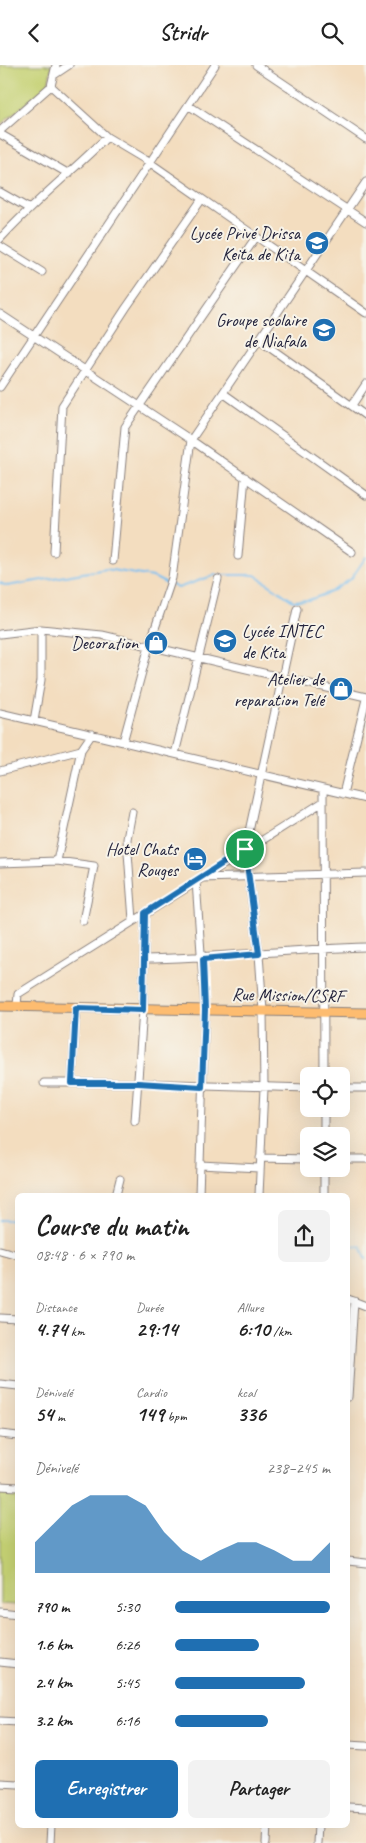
<!DOCTYPE html>
<html lang="fr">
<head>
<meta charset="utf-8">
<style>
  :root { --surface:#fff; --page:#f2f2f2; --text:#222; --muted:#767676; --accent:#1f6fb2 }
  body { margin:0; font-family:Caveat,sans-serif; background:var(--page); color:var(--text); height:100vh; display:flex; flex-direction:column; font-size:19px; white-space:nowrap }
  * { box-sizing:border-box; margin:0 }
  p { font-size:16px; color:var(--muted) }
  .icon { flex:none; width:28px; height:28px; fill:none; stroke:currentColor; stroke-width:2; stroke-linecap:round; stroke-linejoin:round }
  .map { position:relative; flex:1; overflow:hidden }
  .panel { position:absolute; left:15px; top:1128px; width:335px; height:635px; display:flex; flex-direction:column; background:var(--surface); border-radius:8px; box-shadow:0 5px 20px #0002 }
  .panel>* { flex:none }
  .fabs { position:absolute; left:300px; top:1002px; display:grid; gap:10px }
  .fabs a { display:grid; place-items:center; width:50px; height:50px; border-radius:8px; background:var(--surface); box-shadow:0 5px 20px #0002; font-size:25px }
  .pin { position:absolute; display:grid; place-items:center; width:42px; height:42px; color:#fff; margin:-21px; border:2px solid #fff; border-radius:50%; box-shadow:0 1px 5px #0007 }
  .round { display:grid; place-items:center; flex:none; width:52px; height:52px; border-radius:8px; background:var(--page) }
  .headline { display:flex; align-items:center; justify-content:space-between; height:85px; padding:0 20px }
  h1 { font-size:28px; font-weight:800; line-height:38px }
  .figures { display:grid; grid-template-columns:repeat(3,1fr); gap:8px; height:85px; padding:5px 20px }
  .figures div { display:grid; align-content:center }
  .figures b { font-size:21px; font-weight:800 }
  .figures small { font-size:14px; font-weight:400 }
  .figures p { font-size:14px }
  .chart { height:140px; padding:10px 20px }
  .chart p { display:flex; justify-content:space-between }
  .chart svg { width:100%; height:90px; margin-top:5px; fill:var(--accent); opacity:.7 }
  .action { display:flex; gap:10px; margin-top:auto; padding:10px 20px }
  .action a { flex:1; height:58px; border-radius:8px; background:var(--accent); color:#fff; font-size:20px; font-weight:800; line-height:58px; text-align:center }
  .action a+a { background:var(--page); color:var(--text) }
  ul { padding:0 20px; list-style:none; font-size:16px }
  li { display:grid; grid-template-columns:80px 60px 1fr; align-items:center; height:38px }
  li i { height:12px; border-radius:6px; background:var(--accent) }
  header { display:flex; justify-content:space-between; align-items:center; height:65px; padding:0 20px; background:var(--surface); font-size:22px; font-weight:800 }
  .map>svg:first-child { display:block }
</style>
</head>
<body>
<header><svg class="icon" aria-label="back" viewBox="0 0 24 24"><path d="M15 5l-7 7 7 7"/></svg>Stridr<svg class="icon" aria-label="search" viewBox="0 0 24 24"><circle cx="10" cy="10" r="6"/><path d="M15 15l6 6"/></svg></header>
<div class="map">
<svg width="366" height="1778" viewBox="0 0 366 1778">
  <rect width="100%" height="100%" fill="#f7f3e8"/>
  <filter id="ink" filterUnits="userSpaceOnUse"><feTurbulence type="fractalNoise" baseFrequency=".02" numOctaves="2"/><feDisplacementMap in="SourceGraphic" scale="10" xChannelSelector="R" yChannelSelector="G"/><feConvolveMatrix kernelMatrix="1 2 1 2 8 2 1 2 1" color-interpolation-filters="sRGB"/></filter>
  <filter id="wash" filterUnits="userSpaceOnUse"><feTurbulence type="fractalNoise" baseFrequency=".0096" numOctaves="4" result="noise"/><feDisplacementMap in="SourceGraphic" scale="20" xChannelSelector="R" yChannelSelector="G"/><feGaussianBlur stdDeviation="1.12" result="paint"/><feColorMatrix in="noise" values="0 0 0 0 0 0 0 0 0 0 0 0 0 0 0 0 0 1.4 0 .05"/><feComposite in="paint" operator="in"/></filter>
  <g filter="url(#wash)">
    <rect width="100%" height="100%" fill="#f3ddbf"/>
    <path fill="#c5d173" stroke="#747a57" d="M0,0H52L48,20L0,60Z
      M0,1427L17,1428V1540L0,1539Z"/>
    <g fill="none" stroke-linecap="round" stroke-linejoin="round">
      <path stroke="#79c0f1" stroke-width="2" d="M0,518L7,521L106,504L153,512L167,519
        M172,520L178,523L215,510H255L293,536L309,535L331,527L351,514L366,492
        M0,1155H18
        M348,1182L361,1181L366,1194"/>
    </g>
  </g>
  <g filter="url(#ink)">
    <g fill="none" stroke-linecap="round" stroke-linejoin="round">
      <g stroke="#8a807d" stroke-width="9">
        <path id="minor" d="M256,0L366,74
          M54,10L69,0
          M51,21L107,72L149,97L366,248
          M188,40L366,157
          M0,66L51,21L56,0
          M0,69L69,109
          M0,127L28,143
          M0,174C33,137 72,107 107,72
          M0,181L42,207
          M0,249L191,375L352,487
          M259,275L366,351
          M0,322L215,0
          M223,328L366,430
          M352,340L366,319
          M54,487L62,341L126,243L202,134
          M238,491L245,412
          M113,496L125,362L256,172
          M0,569L41,564L102,570L366,632
          M0,648L366,734
          M34,656L41,615V564
          M123,677L149,581L172,513L191,375L366,117
          M175,689L218,514
          M0,706L81,685
          M323,724L324,1011
          M343,729L366,634
          M132,747L127,774L133,855
          M57,796L81,685L92,669
          M0,798L57,796L94,801L83,856
          M201,813L366,808
          M196,816L205,945L199,1130
          M144,894C218,893 292,884 366,882
          M17,941L18,929L323,737
          M44,1018H138L309,1023
          M72,1018L76,943
          M341,1023H366
          M135,1056L143,945L145,848
          M324,1071V1044
          M260,1093L309,1094
          M341,1094H366
          M200,1100L259,1103
          M116,1130L120,1114
          M259,1130L264,1023L263,946L259,889L245,785L297,544
          M324,1130V1104
          M0,1185L18,1190
          M348,1234L366,1241
          M0,1253L18,1254
          M0,1319L18,1321
          M348,1332L354,1236
          M0,1369L18,1371
          M0,1421L18,1422
          M348,1496L366,1498
          M0,1547L18,1549
          M0,1597L18,1599
          M0,1656L18,1657
          M348,1680L366,1681
          M0,1718L18,1719
          M348,1742L366,1743
          M50,1778L51,1760
          M266,1778L267,1760
          M317,1778L318,1760"/>
      </g>
      <g stroke="#8a807d" stroke-width="11">
        <path id="major" d="M0,941L366,948"/>
      </g>
      <use href="#minor" stroke="#fff" stroke-width="7"/>
      <use href="#major" stroke="#fdbc70" stroke-width="9"/>
    </g>
  </g>
  <g fill="none" stroke-linecap="round" stroke-linejoin="round" filter="url(#ink)">
    <g stroke="#fff" stroke-width="10">
      <path id="route" d="M245,784L259,889L203,894L205,945L202,1022L138,1018H72L76,943L143,945L145,848Z"/>
    </g>
    <use href="#route" stroke="#1f6fb2" stroke-width="6"/>
  </g>
  <defs>
    <g id="school-disc" transform="scale(1.25)"><circle r="9.5" fill="#1f6fb2" stroke="#f7f3e8"/><path d="M0-5L7-2L0 1L-7-2ZM-4 1L0 2.5L4 1V4Q0 6-4 4Z" fill="#fff"/></g>
    <g id="shop-disc" transform="scale(1.25)"><circle r="9.5" fill="#1f6fb2" stroke="#f7f3e8"/><path d="M-5-2.5h2.3a2.7 3.5 0 0 1 5.4 0H5L5.5 6h-11ZM-1.5-2.5h3a1.5 2.3 0 0 0-3 0Z" fill="#fff"/></g>
    <g id="hotel-disc" transform="scale(1.25)"><circle r="9.5" fill="#1f6fb2" stroke="#f7f3e8"/><path d="M-6-4.5h1.5V1H6V5H4.5V3h-9V5H-6ZM-4 0a1.8 1.8 0 1 1 3.6 0ZM.5 0V-2.5h3Q6-2.5 6 0Z" fill="#fff"/></g>
  </defs>
  <g fill-rule="evenodd">
    <use href="#school-disc" x="317" y="178"/>
    <use href="#school-disc" x="324" y="265"/>
    <use href="#school-disc" x="225" y="576"/>
    <use href="#shop-disc" x="156" y="578"/>
    <use href="#shop-disc" x="341" y="624"/>
    <use href="#hotel-disc" x="195" y="794"/>
  </g>
  <g text-anchor="middle" stroke-width="4" stroke-linejoin="round" paint-order="stroke">
    <g font-size="18" fill="#22223b" stroke="#f7f3e8" text-anchor="end">
      <text x="300" y="174">Lycée Privé Drissa<tspan x="300" dy="21">Keita de Kita</tspan></text>
      <text x="306" y="261">Groupe scolaire<tspan x="306" dy="21">de Niafala</tspan></text>
      <text x="242" y="572" text-anchor="start">Lycée INTEC<tspan x="242" dy="21">de Kita</tspan></text>
      <text x="138" y="584">Decoration</text>
      <text x="324" y="620">Atelier de<tspan x="324" dy="21">reparation Telé</tspan></text>
      <text x="178" y="790">Hotel Chats<tspan x="178" dy="21">Rouges</tspan></text>
    </g>
    <g font-size="18" fill="#22223b" stroke="#f7f3e8">
      <text transform="translate(288 930) rotate(1)" y="6">Rue Mission/CSRF</text>
    </g>
  </g>
</svg>
<div class="fabs">
<a><svg class="icon" aria-label="locate" viewBox="0 0 24 24"><circle cx="12" cy="12" r="6"/><path d="M12 2v4M12 18v4M2 12h4M18 12h4"/></svg></a>
<a><svg class="icon" aria-label="layers" viewBox="0 0 24 24"><path d="M12 4l9 5-9 5-9-5zM3 14l9 5 9-5"/></svg></a>
</div>
<div class="pin" style="left:245px;top:784px;background:#1e9e55"><svg class="icon" aria-label="arrive" viewBox="0 0 24 24"><path d="M6 21V4h12l-3 4 3 4H6"/></svg></div>
<section class="panel">
<div class="headline"><div><h1>Course du matin</h1><p>08:48 · 6 × 790 m</p></div><a class="round"><svg class="icon" aria-label="share" viewBox="0 0 24 24"><path d="M12 15V3M7 8l5-5 5 5M5 13v7h14v-7"/></svg></a></div>
<div class="figures">
<div><p>Distance</p><b>4.74<small> km</small></b></div>
<div><p>Durée</p><b>29:14</b></div>
<div><p>Allure</p><b>6:10<small> /km</small></b></div>
</div>
<div class="figures">
<div><p>Dénivelé</p><b>54<small> m</small></b></div>
<div><p>Cardio</p><b>149<small> bpm</small></b></div>
<div><p>kcal</p><b>336</b></div>
</div>
<div class="chart"><p><span>Dénivelé</span>238–245 m</p>
<svg viewBox="0 0 160 44" preserveAspectRatio="none"><path d="M0 44V29L10 20L20 11L30 6L40 6L50 6L60 11L70 24L80 33L90 38L100 33L110 29L120 29L130 33L140 38L150 38L160 29V44z"/></svg>
</div>
<ul>
<li><b>790 m</b>5:30<i style="width:100%"></i></li>
<li><b>1.6 km</b>6:26<i style="width:54%"></i></li>
<li><b>2.4 km</b>5:45<i style="width:84%"></i></li>
<li><b>3.2 km</b>6:16<i style="width:60%"></i></li>
</ul>
<div class="action"><a>Enregistrer</a><a>Partager</a></div>
</section>
</div>
</body>
</html>
